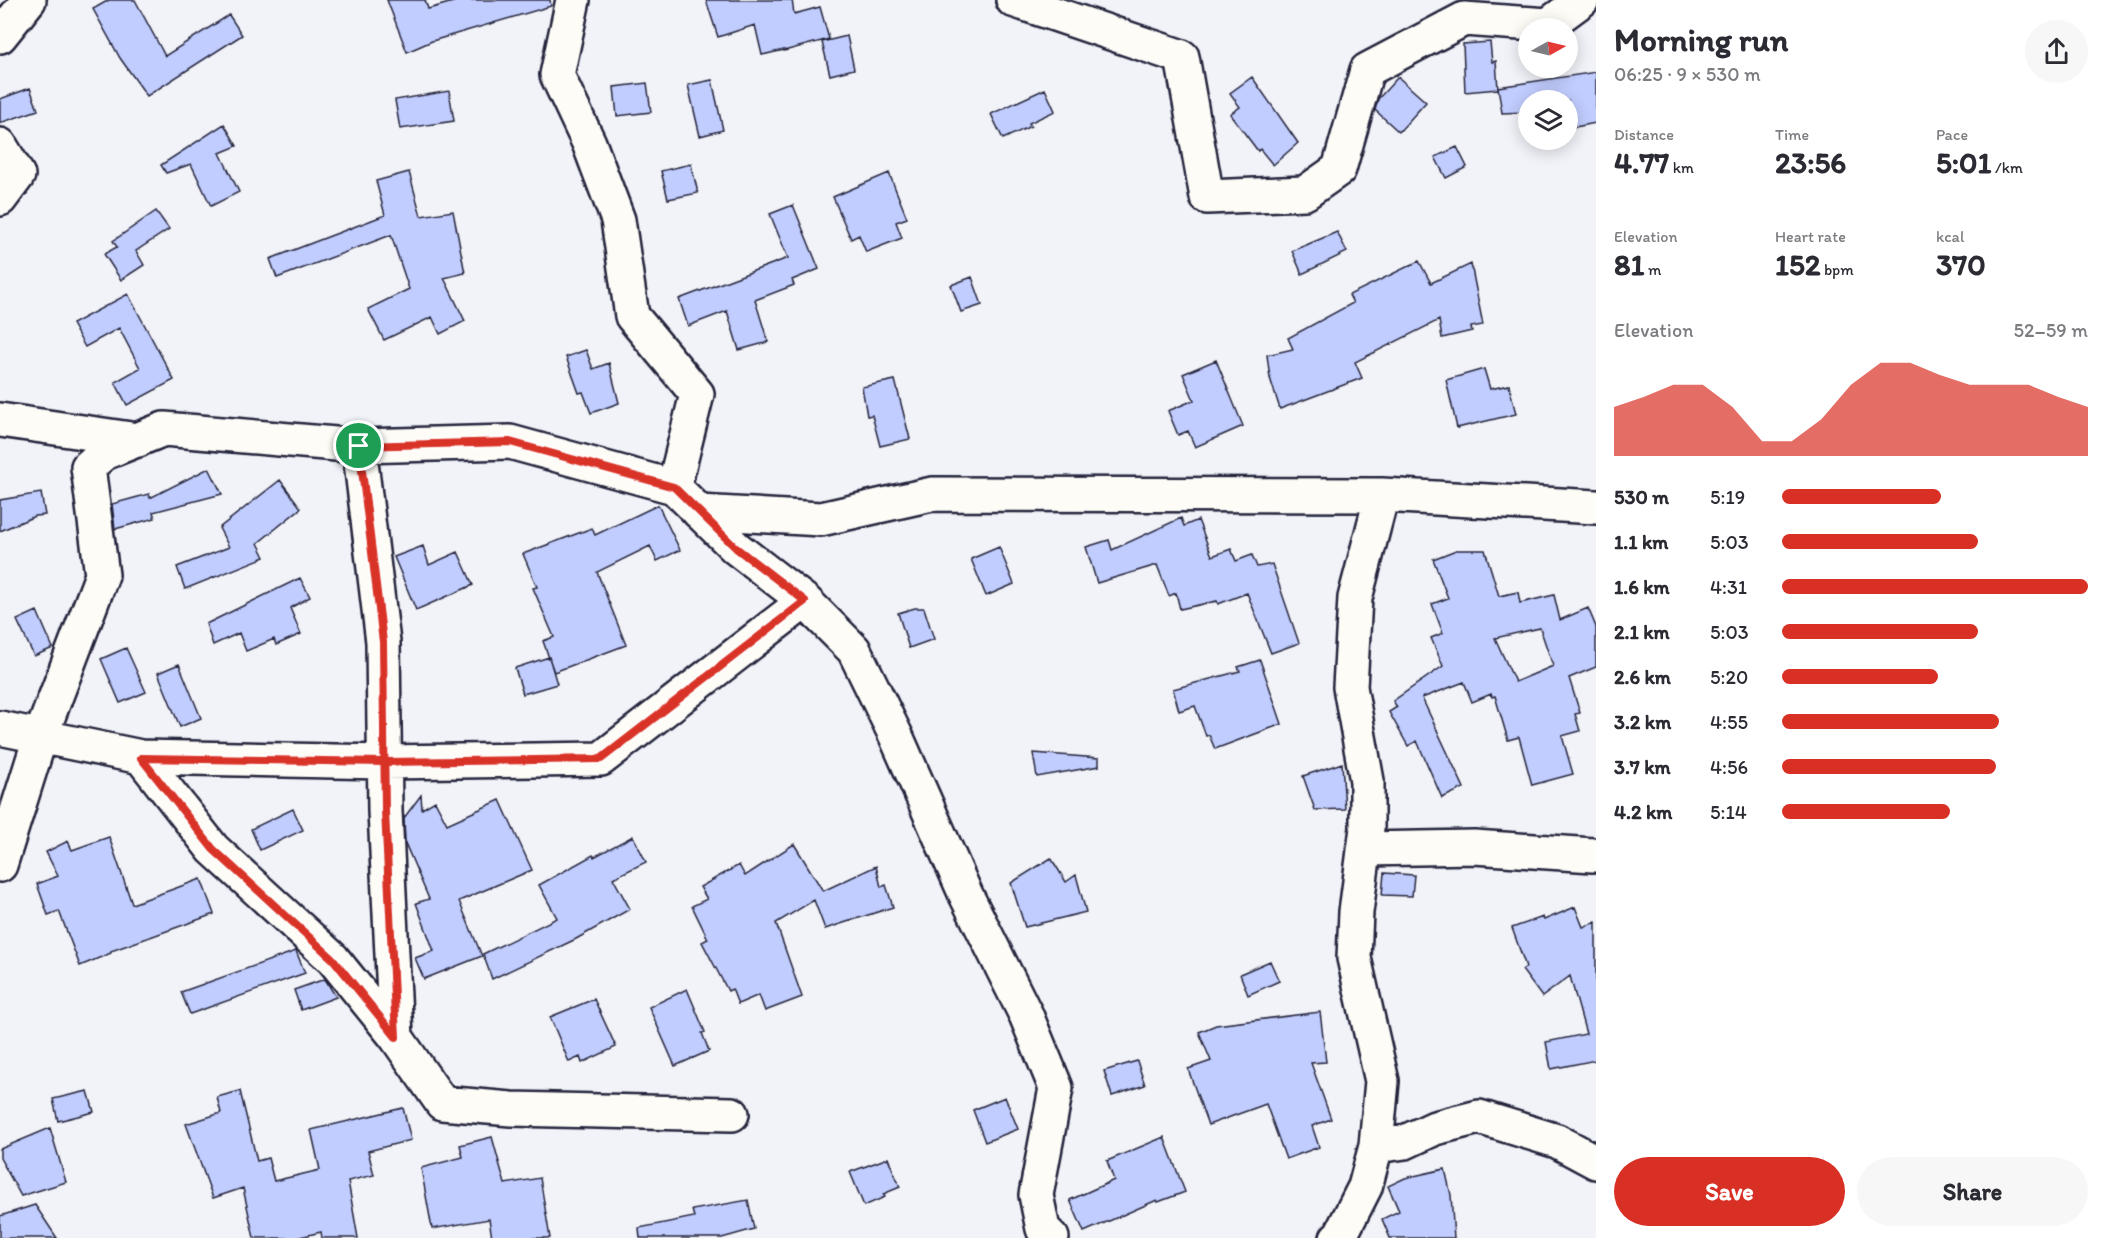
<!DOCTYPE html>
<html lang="en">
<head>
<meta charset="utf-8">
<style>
  :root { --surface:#fff; --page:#f7f7f7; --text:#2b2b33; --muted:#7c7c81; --accent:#d93025 }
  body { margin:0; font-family:Itim,sans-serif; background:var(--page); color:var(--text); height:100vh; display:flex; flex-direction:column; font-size:22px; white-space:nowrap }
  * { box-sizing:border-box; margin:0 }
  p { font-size:20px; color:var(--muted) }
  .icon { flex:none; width:33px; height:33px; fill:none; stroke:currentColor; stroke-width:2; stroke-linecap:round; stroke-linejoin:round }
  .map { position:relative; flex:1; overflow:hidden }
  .sheet { display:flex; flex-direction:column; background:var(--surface); width:510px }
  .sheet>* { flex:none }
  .needle { width:39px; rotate:82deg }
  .controls { position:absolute; left:1518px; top:18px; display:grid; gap:12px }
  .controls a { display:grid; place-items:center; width:60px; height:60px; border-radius:50%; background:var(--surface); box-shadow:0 3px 15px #0003; font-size:30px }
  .pin { position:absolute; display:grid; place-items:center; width:51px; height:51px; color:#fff; margin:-26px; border:3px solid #fff; border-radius:50%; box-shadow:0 2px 6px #0007 }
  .round { display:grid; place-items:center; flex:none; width:63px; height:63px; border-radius:32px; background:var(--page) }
  .head { display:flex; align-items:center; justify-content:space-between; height:102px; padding:0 18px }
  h1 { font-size:33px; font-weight:700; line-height:45px }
  .stats { display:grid; grid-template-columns:repeat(3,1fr); gap:9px; height:102px; padding:6px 18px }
  .stats div { display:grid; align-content:center }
  .stats b { font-size:30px; font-weight:700 }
  .stats small { font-size:16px; font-weight:400 }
  .stats p { font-size:16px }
  .chart { height:168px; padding:12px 18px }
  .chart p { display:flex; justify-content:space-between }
  .chart svg { width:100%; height:108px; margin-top:6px; fill:var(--accent); opacity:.7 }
  .button { display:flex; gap:12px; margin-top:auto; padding:12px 18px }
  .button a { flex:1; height:69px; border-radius:36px; background:var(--accent); color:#fff; font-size:24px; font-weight:700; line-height:69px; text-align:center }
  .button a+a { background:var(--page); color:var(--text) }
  ul { padding:0 18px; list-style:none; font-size:20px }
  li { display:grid; grid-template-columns:96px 72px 1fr; align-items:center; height:45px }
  li i { height:15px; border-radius:8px; background:var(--accent) }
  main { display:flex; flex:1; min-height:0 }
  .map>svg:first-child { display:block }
</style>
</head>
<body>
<main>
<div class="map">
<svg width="1596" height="1238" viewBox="0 0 1596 1238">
  <rect width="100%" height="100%" fill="#f1f3f8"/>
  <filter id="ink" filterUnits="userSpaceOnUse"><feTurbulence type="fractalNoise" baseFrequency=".0167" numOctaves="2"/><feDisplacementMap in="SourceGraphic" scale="12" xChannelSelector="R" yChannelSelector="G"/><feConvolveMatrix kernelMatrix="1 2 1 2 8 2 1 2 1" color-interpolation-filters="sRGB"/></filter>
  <g filter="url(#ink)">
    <path fill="#c1cdfe" stroke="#22223b" stroke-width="1.5" fill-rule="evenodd" d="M109,0H135L165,56L229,15L242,35L147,96L120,58L93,9Z
      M387,0H425L428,9L460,0H550L551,6L432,41L407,52Z
      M706,0H792L794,14L820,7L829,39L784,51V50L762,55L755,25L718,37Z
      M847,36L854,69L830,75L822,42Z
      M1490,42L1492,62L1496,61L1498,89L1465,92L1463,44Z
      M1596,72V123L1575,127L1571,106H1568V100H1528V112L1502,113L1498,87Z
      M1252,77L1298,143L1273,165L1260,149L1258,151L1230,114L1240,107L1230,93Z
      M1398,77L1426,102L1399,132L1375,110L1378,99Z
      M712,80L723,130L700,136L688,85Z
      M647,83L651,112L617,116L614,87Z
      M30,88L38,110L0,123V99Z
      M1045,89L1055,111L1029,123L1031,126L1003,139L991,114Z
      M449,91L454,121L400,129L395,100Z
      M224,124L237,146L220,153L239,192L211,206L191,164L166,173L161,165Z
      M1457,147L1467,167L1446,178L1435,157Z
      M691,164L698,193L668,199L661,171Z
      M409,172L421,216L453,211L465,273L444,278L465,321L440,334L432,317L384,340L368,309L409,289L391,235L277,278L270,259L385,215L376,181Z
      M889,173L907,218L896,222L902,238L866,252L859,235L851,239L833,197Z
      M793,205L819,269L792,280L794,285L755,300L768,342L739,350L727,311L688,326L679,299L788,258L770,214Z
      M156,211L169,229L136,251L144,265L121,280L104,254L117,247L113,241Z
      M1337,232L1347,252L1302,274L1292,251Z
      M1419,261L1431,283L1471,264L1483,325L1471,327L1472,331L1442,338L1439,320L1355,362L1362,378L1280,409L1270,378L1267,355L1293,349L1288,338L1353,303L1349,295Z
      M972,277L982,305L961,312L951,285Z
      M128,294L174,380L127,405L115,382L140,368L119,328L85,347L72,324Z
      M586,350L593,369L609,363L619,403L591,413L583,392L579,393L566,357Z
      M1216,360L1243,426L1195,447L1188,431L1178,435L1168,411L1194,400L1183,374Z
      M1484,369L1490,389L1509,385L1516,414L1457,428L1446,380Z
      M895,380L910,439L880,446L872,415L867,416L862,387Z
      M209,468L222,494L153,512L155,518L115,529L112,504L149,494L150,498Z
      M280,480L301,508L258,543L265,557L185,589L177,567L229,547L219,528Z
      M41,493L45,515L35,516L0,531V500Z
      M658,505L680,550L657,561L650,546L597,572L626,645L554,672L543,641L554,637L533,588L537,587L523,554L592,528L595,535Z
      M1181,518L1184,526L1198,520L1212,556L1231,549L1236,561L1252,555L1257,567L1272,564L1299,643L1271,653L1247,593L1218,604L1217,601L1180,609L1176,593L1169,596L1157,565L1097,583L1086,547L1109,540L1112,550Z
      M423,546L429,565L458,552L473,585L416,610L394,557Z
      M999,547L1014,584L986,596L971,559Z
      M1456,550H1485L1499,596L1518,592L1520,603L1554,595L1560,620L1588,608L1596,627V667L1569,678L1580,713L1575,714L1580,731L1562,736L1573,774L1532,785L1519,737L1508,740L1495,696L1492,697L1491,694L1472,702L1464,682L1422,698L1464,788L1442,798L1417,741L1408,746L1389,712L1397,707L1393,701L1443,666L1431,638L1443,633L1432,604L1448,598L1433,559ZM1540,628L1553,666L1515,682L1495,638Z
      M300,578L310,597L290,608L301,634L276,645L274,639L246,651L239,633L213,645L206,624Z
      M915,608H924L934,639L909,648L898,613Z
      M37,611L53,648L34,656L17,620Z
      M126,648L146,692L120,703L101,659Z
      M549,657L557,684L523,694L515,668Z
      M1260,660L1282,724L1215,749L1209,735L1206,736L1195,706L1179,711L1173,689L1240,671L1238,667Z
      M179,664L201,718L180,727L158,673Z
      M1033,753L1099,758V766L1037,777Z
      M1342,763L1345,809L1315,810L1303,776Z
      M421,795L422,809L435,801L447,824L500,800L532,870L459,901L482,956L424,979L415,958L434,951L416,903L429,899L405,843L404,818Z
      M293,809L303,830L260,850L251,829Z
      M633,836L646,862L613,878L630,909L576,939L492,979L483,954L557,918L539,885L593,855L594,857Z
      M109,837L132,904L201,879L214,914L111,951V953L80,966L59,911L48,915L37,884L58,876L46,852L68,841L72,850Z
      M794,844L823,891L876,866L881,887L886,885L893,907L825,929L814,900L776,923L802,997L765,1011L759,995L738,1004L732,989L728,991L702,942L708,939L692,906L707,899L700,887L739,865L745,876Z
      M1051,858L1066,882L1076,875L1086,912L1025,927L1011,883Z
      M1384,873L1414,875L1412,896L1382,895Z
      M1575,907L1583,927L1596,922V1060L1551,1069L1546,1042L1586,1034L1570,976L1542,997L1522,970L1526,967L1512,928L1543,917L1544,920Z
      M296,951L305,973L190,1014L181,992Z
      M1270,961L1279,981L1248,995L1240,974Z
      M325,979L336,997L301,1010L294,990Z
      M687,989L705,1032L702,1033L709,1051L675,1066L649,1007Z
      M594,999L616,1047L582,1063L580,1057L569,1062L550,1017Z
      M1320,1012L1326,1062L1311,1063L1331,1119L1312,1126L1319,1147L1286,1159L1266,1104L1208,1125L1188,1069L1211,1061L1199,1032L1216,1025Z
      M1137,1061L1145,1085L1112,1096L1104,1071Z
      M88,1091L94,1112L58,1121L53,1099Z
      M240,1091L257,1161L268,1158L274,1181L320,1170L311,1130L403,1108L411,1140L368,1151L374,1175L348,1181L358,1238H322L321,1232L296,1238H254L243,1188L213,1198L186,1124L221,1113L217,1097Z
      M1005,1097L1018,1129L985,1142L973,1110Z
      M50,1128L66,1182L21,1196L0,1158V1149Z
      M492,1137L505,1184L540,1178L550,1238H492L489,1219L432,1229L421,1168L463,1157L460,1145Z
      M1164,1137L1185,1192L1158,1202L1157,1200L1084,1232L1070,1200L1114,1180L1107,1161Z
      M888,1158L900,1187L883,1194L885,1197L864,1206L850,1172Z
      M1445,1169L1451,1195L1454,1238H1390L1382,1219L1399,1211L1388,1186L1405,1178Z
      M748,1200L754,1229L722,1238H640L639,1228L694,1217L692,1210Z
      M35,1205L57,1238H0V1216Z"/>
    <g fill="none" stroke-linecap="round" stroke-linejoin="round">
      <g stroke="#22223b" stroke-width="38">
        <path id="minor" d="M573,0L557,75L589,143L618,220L632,316L697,394L674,487
          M1013,0L1182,57L1207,197L1305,193L1339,169L1367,70L1464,19L1548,25L1582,0
          M0,36L29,0
          M0,145L18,175L0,199
          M0,420L138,440
          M359,446L383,642L385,811L396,1037
          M699,512L821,519L932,494L1382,495L1596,507
          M0,728L141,757L213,849L333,959L396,1037L442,1103L511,1109L732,1114
          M141,757L384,762L601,759L805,601
          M1364,849L1474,847L1593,855
          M0,865L40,738L102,575L88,467L104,453L164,429L359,446L510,442L674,487L736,548L805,601L854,650L896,736L966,895L1026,1015L1056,1088L1036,1195L1043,1229L1052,1238
          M1376,1146L1405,1142L1435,1128L1479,1117L1557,1141L1596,1162
          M1337,1238L1340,1236L1365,1187L1376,1146L1382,1081L1354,958L1356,912L1367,828V781L1350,687L1355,598L1382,495"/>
      </g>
      <use href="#minor" stroke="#fdfcf7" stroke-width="33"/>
    </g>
  </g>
  <g fill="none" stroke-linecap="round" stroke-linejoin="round" filter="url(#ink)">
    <g stroke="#fff" stroke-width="12">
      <path id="route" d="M359,446L383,642L385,811L396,1037L333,959L213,849L141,758L384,762L601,759L805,601L736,548L674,487L510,442L359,446"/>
    </g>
    <use href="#route" stroke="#d93025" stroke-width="8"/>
  </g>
</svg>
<div class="controls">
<a><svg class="needle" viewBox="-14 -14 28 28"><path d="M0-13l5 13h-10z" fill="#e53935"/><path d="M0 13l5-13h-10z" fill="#7c7c81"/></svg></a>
<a><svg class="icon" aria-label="layers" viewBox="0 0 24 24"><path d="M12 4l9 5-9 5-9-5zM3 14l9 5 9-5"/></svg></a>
</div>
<div class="pin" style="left:359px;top:446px;background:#1e9e55"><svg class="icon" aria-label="arrive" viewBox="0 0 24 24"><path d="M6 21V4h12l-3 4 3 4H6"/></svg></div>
</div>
<section class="sheet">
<div class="head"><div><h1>Morning run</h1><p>06:25 · 9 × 530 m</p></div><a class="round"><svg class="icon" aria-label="share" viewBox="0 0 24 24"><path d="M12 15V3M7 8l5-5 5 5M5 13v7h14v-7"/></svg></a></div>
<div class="stats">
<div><p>Distance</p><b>4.77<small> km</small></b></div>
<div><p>Time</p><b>23:56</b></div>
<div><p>Pace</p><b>5:01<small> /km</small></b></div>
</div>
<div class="stats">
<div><p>Elevation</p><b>81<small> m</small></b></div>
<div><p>Heart rate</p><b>152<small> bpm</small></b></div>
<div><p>kcal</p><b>370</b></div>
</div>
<div class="chart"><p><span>Elevation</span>52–59 m</p>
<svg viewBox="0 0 160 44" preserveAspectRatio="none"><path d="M0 44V24L10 20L20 15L30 15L40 24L50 38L60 38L70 29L80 15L90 6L100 6L110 11L120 15L130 15L140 15L150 20L160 24V44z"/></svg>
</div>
<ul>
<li><b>530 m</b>5:19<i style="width:52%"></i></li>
<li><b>1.1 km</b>5:03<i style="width:64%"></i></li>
<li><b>1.6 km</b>4:31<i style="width:100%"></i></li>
<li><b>2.1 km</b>5:03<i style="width:64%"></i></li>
<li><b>2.6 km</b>5:20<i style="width:51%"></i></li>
<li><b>3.2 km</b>4:55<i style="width:71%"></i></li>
<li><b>3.7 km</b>4:56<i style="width:70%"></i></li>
<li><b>4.2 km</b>5:14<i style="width:55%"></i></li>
</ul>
<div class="button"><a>Save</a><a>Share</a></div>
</section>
</main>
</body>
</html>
